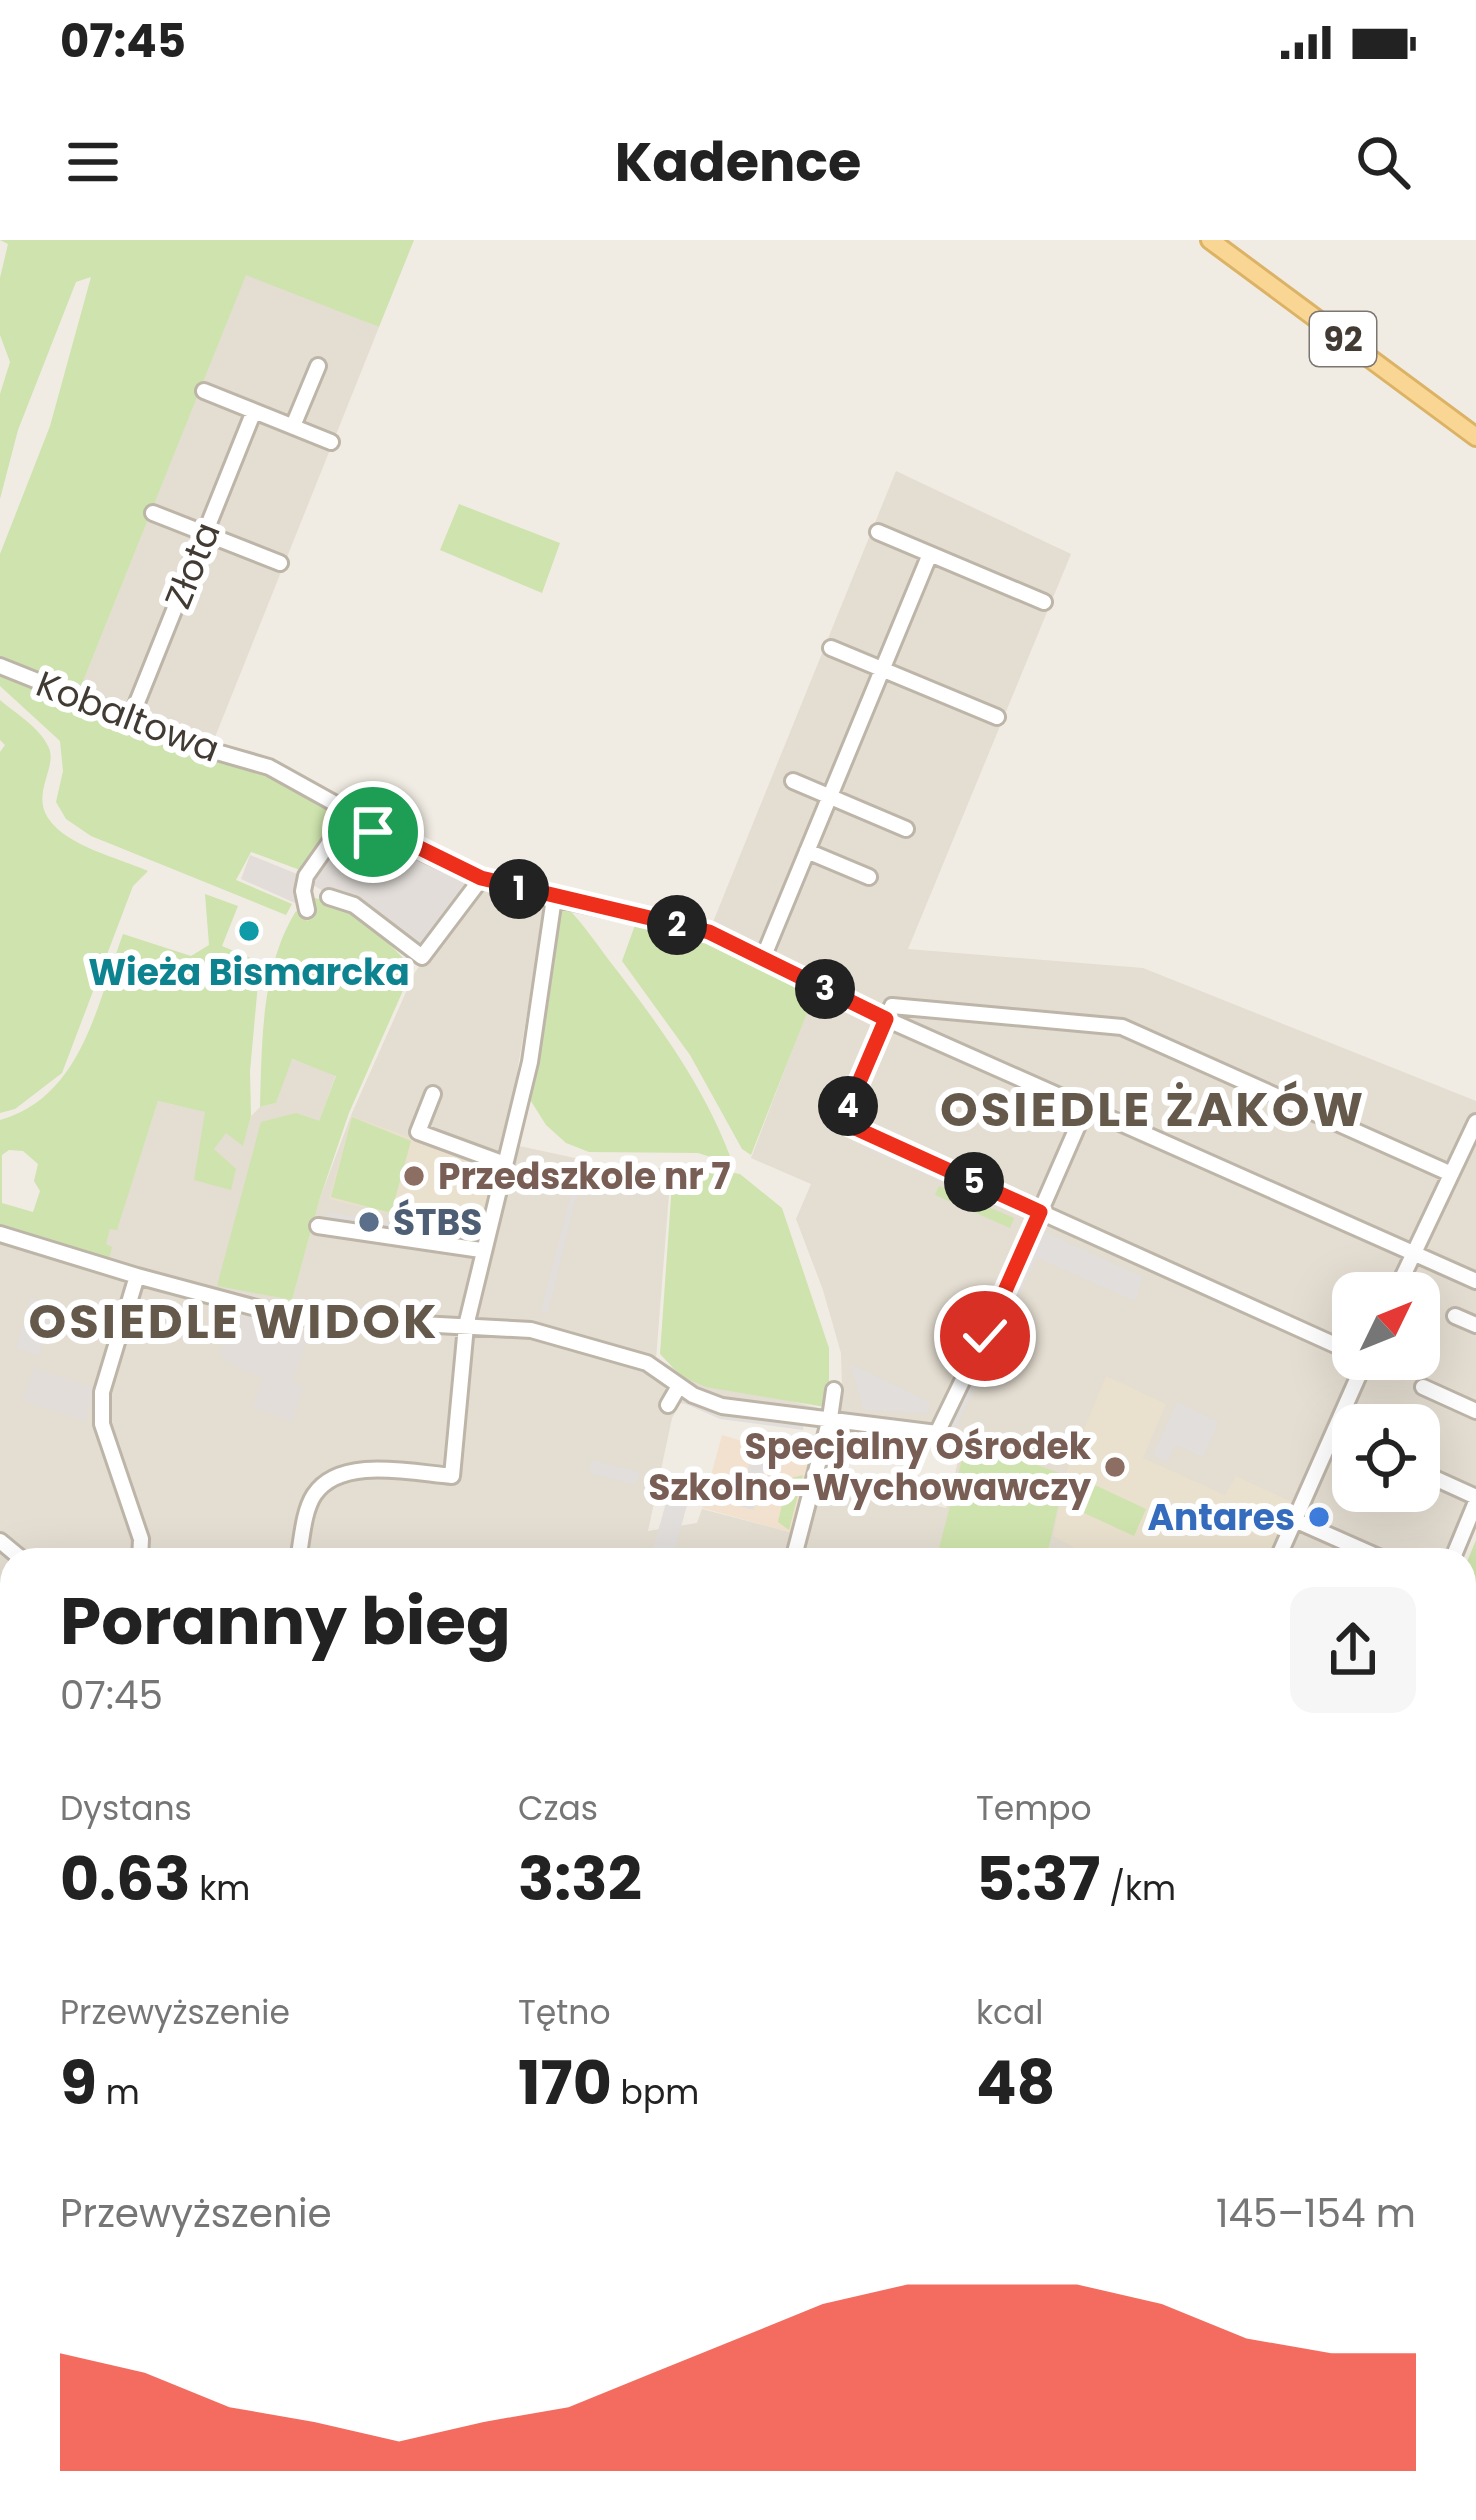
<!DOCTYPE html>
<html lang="pl">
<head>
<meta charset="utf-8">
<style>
  :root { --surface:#fff; --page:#f6f6f6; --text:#222; --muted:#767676; --accent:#ee2f1c }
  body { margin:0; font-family:Poppins,sans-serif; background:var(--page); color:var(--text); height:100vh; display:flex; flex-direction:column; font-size:45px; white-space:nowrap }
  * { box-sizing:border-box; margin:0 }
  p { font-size:39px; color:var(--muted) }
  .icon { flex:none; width:66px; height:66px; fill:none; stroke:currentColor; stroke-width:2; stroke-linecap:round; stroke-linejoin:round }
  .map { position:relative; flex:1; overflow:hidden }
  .panel { position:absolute; left:0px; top:1308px; width:1476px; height:972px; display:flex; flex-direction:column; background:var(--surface); border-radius:36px 36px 0 0; box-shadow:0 12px 48px #0002 }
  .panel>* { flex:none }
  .needle { width:78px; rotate:47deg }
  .controls { position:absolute; left:1332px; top:1032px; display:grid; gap:24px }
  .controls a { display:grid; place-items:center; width:108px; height:108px; border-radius:24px; background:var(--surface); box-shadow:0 12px 48px #0002; font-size:60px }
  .pin { position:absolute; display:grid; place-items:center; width:102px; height:102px; color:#fff; margin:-51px; border:6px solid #fff; border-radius:50%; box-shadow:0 3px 12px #0007 }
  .km { position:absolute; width:60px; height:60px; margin:-30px; border-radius:50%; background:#222; color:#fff; font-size:33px; line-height:60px; text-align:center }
  .round { display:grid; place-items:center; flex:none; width:126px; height:126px; border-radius:24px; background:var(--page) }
  .overview { display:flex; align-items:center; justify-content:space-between; height:204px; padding:0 60px }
  h1 { font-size:66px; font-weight:700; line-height:90px }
  .figures { display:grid; grid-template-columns:repeat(3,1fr); gap:18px; height:204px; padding:12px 60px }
  .figures div { display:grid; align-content:center }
  .figures b { font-size:60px; font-weight:700 }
  .figures small { font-size:33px; font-weight:400 }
  .figures p { font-size:33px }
  .chart { height:336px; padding:24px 60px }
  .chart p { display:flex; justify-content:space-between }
  .chart svg { width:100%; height:216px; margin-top:12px; fill:var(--accent); opacity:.7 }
  .status { display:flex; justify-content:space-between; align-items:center; height:84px; padding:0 60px; background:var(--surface); direction:ltr }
  .status svg { height:33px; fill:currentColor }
  header { display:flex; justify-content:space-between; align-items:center; height:156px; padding:0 60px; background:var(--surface); font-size:54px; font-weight:700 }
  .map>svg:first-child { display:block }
</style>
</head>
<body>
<div class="status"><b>07:45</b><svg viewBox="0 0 49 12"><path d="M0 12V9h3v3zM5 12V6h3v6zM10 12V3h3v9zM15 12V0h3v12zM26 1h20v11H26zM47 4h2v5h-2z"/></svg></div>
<header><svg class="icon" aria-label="menu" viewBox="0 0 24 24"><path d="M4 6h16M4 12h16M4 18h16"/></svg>Kadence<svg class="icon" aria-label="search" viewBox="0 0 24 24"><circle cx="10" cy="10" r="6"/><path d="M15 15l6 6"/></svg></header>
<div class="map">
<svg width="1476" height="2280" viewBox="0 0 1476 2280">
  <rect width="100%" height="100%" fill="#f0ece3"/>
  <path fill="#e4ddd1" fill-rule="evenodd" d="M246,34L379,87L211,507L78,454Z
    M896,231L1071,314L908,709L1143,728L1476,861V1246L1443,1320H12V1333L8,1332L0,1366V989L105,1005L110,988L117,989L158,861L206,872L213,910L226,892L243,905L251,876L260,867L276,863L291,819L336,835L319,881L217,1045L292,1060L320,958L352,873L415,732L483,647L545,665L510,875L523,880L519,906L603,924L671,929L656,1119L692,1137L827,1170L824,1188L680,1163L672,1178L648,1291L697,1283L702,1269L793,1293L807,1236L946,1268L961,1210L931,1198L836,1186L842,1148L841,1113L823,1050L796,979L811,944L751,918L819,740L711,687ZM1353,1053H1419V1119H1353ZM1353,1185H1419V1251H1353Z
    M1476,1853V2051L1464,2055V1866Z
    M12,1898V2079L0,2104V1916Z
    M1476,2068V2176L1464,2166V2073Z
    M12,2121V2268H228L235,2280H0V2171Z
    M1066,2268H1400L1414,2280H1061Z"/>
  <path fill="#f2e1ce" d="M722,1195L812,1221L793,1293L702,1268Z
    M1464,1687L1476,1695V1853L1464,1866Z
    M12,1794V1879L0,1874V1820Z
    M1464,2164L1476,2173V2280H1434L1419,2268H1464Z"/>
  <path fill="#e2ddd8" d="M354,577L474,643L422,713L307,641Z
    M250,615L302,636L295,663L241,639Z
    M237,1066L310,1093L293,1141L304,1146L293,1182L253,1169L262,1138L241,1130L219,1114Z
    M33,1127L95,1148L85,1182L22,1161Z"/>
  <path fill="#e9e0cd" d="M352,876L496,929L482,977L469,974L463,992L329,959Z
    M1106,1136L1166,1164L1143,1218L1225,1255L1236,1236L1294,1263L1270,1320H1097L1053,1296L1065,1235Z"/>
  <path fill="#cee3ad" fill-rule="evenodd" d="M0,0H414L379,87L246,35L78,454L0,423V314L50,186L91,37L76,42L18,190L0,259V154L10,122L0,95V38L8,4Z
    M459,264L560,303L542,353L440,310Z
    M0,434L284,542L340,571L300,630L251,612L236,640L292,664L286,675L91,596L66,579L56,562L63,531L60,501L0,446Z
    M0,460C15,473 39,487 48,506C59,526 31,552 48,578C66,606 119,618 148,631L133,646L62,833L15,869L0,873V512L5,505L0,500Z
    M205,654L238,666L222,706L260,722L250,831L251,876L243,906L226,893L214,909L236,929L231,950L194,940L205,872L158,861L117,990L110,989L106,1004L112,1007L108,1023L0,989V880C82,857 97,764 123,694L191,716L209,705ZM9,910L23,911L38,924L34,941L40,951L33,972L2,963V915Z
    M312,657C352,668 380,694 408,723L409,737L349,873L320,958L292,1060L217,1046L261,882L296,873L319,881L336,836L292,819L276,863L260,867C262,801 261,728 296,671L308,681Z
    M561,662C580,679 593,699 608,719C657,782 706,848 733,924L698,913L589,912L566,903L546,885L529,858Z
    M639,674L711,687L816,750L751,915L742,909L690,815L622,721Z
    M352,877L411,901L391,973L331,957Z
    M677,923L740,934L782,968L829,1108V1161L825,1167L706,1147L681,1136L660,1114L673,929Z
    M939,946L1014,978L1010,988L935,955Z
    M965,1208L1018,1218L1065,1235L1046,1320H936Z
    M803,1235L789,1290L778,1282L788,1239Z
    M1082,1239L1146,1269L1134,1296L1069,1266Z
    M1476,1300V1649L1468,1664L1464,1661V1329Z
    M0,1486L12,1489V1793L0,1820Z
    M8,2174L12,2178V2251L0,2263V2204Z
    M280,2268H413L400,2280H286Z
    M423,2268H981L1005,2280H407Z"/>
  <path fill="#e1dedb" d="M866,901L1024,970L1021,976L863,907Z
    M574,943L579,944L548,1073L541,1071Z
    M327,972L411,986L410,993L326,979Z
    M1040,990L1143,1037L1135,1061L1037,1018L949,1202L941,1198Z
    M31,1058L54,1065L39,1115L16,1108Z
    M850,1124L930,1162L928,1173L864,1170Z
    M682,1154L804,1183L803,1190L720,1179L679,1161Z
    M1177,1162L1219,1182L1203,1217L1175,1205L1167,1222L1153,1215Z
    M751,1218L766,1222L754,1270L739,1266Z
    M592,1220L640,1232L636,1245L589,1233Z
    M669,1252L689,1258L672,1319L652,1313Z"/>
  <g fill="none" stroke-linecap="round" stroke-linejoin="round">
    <path stroke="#a1d1eb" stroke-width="3" d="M0,1664L12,1666
      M0,1892L12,1898
      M1001,2268L1027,2280
      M1408,2268L1424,2280
      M401,2280L415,2268
      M779,2280L785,2268"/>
    <g stroke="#beb5a9" stroke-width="20">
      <path id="minor" d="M204,151L331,202
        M293,186L318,126
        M153,273L280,323
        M878,292L1044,362
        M831,408L997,477
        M0,426L210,510L269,527L424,613L481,639L554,658L530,822L466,1086L452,1236C414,1233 340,1215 314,1255C303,1272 302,1300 298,1320
        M130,480L254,171
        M793,541L906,589
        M807,611L869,637
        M329,657L354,665L422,717L481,639
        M554,658L709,692L886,779L1476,1041
        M307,670L303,651L306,636L351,572
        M763,718L930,314
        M433,854L418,892L505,924
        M318,986L481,1010
        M0,994L137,1036
        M1395,1053L1476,882
        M1455,1076L1476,1085
        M1353,1113L841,882L892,766L1122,787L1449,933
        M1423,1147L1476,1171
        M668,1165L679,1146
        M1419,1231L1476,1257
        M1295,1280L1385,1320
        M0,1301L23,1320
        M96,1320H115
        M140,1320L141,1299L102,1184V1152L137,1036L290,1077L531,1090L647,1123L693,1155L722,1166L937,1193L1003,1057L1086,867
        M793,1320L830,1178L834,1150
        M1277,1320L1366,1119
        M1452,1320L1476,1262
        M1464,1670L1476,1678
        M1464,2065L1476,2058
        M0,2121L12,2093
        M275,2268L281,2280
        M1229,2268L1244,2280
        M1275,2280L1284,2268"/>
    </g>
    <g stroke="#dcb265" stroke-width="22">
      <path id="major" d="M1210,0L1476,197"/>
    </g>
    <use href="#minor" stroke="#fff" stroke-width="14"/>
    <use href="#major" stroke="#f9d694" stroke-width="16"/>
  </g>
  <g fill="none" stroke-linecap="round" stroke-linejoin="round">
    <g stroke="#fff" stroke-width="24">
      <path id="route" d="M373,592L377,587L481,638L709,692L886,779L842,882L1040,972L985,1096"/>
    </g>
    <use href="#route" stroke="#ee2f1c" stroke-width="15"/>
  </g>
  <circle fill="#0f9aa8" stroke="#fff" stroke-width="4.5" cx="249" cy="691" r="12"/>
  <g fill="#8d6e63" stroke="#fff" stroke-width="4.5">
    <circle cx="414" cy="936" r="12"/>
    <circle cx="1115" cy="1227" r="12"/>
  </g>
  <circle fill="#5c6f8a" stroke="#fff" stroke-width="4.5" cx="369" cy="982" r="12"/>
  <circle fill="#3f7fe0" stroke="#fff" stroke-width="4.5" cx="1319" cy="1277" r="12"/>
  <g text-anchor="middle" stroke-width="12" stroke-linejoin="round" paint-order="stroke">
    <rect fill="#fff" stroke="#7b7671" stroke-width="3" x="1310" y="72" width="66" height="54" rx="9"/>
    <g font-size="33" font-weight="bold" fill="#423b34">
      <text x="1343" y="111">92</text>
    </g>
    <g font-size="36" fill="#423b34" stroke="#fff">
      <text transform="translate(192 325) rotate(-68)" y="13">Złota</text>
      <text transform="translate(128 476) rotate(21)" y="13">Kobaltowa</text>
    </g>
    <g font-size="36" font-weight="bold" fill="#0d838f" stroke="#fff">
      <text x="249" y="745">Wieża Bismarcka</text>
    </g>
    <g font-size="36" font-weight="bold" fill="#785e54" stroke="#fff" text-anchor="start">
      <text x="438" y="949">Przedszkole nr 7</text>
      <text x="1091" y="1219" text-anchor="end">Specjalny Ośrodek<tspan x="1091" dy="41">Szkolno-Wychowawczy</tspan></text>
    </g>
    <g font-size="36" font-weight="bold" fill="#4e5e75" stroke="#fff" text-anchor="start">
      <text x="393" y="995">ŚTBS</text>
    </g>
    <g font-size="36" font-weight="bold" fill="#366cbe" stroke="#fff" text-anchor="end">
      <text x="1295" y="1290">Antares</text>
    </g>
    <g font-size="48" font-weight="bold" letter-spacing="3" fill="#64594b" stroke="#fff">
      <text x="1153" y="886">OSIEDLE ŻAKÓW</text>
      <text x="234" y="1098">OSIEDLE WIDOK</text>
    </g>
  </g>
</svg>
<div class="controls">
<a><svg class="needle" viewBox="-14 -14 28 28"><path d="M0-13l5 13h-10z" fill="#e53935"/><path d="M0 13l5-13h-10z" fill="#767676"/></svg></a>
<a><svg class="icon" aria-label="locate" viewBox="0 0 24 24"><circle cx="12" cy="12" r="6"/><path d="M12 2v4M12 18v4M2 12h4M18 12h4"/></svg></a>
</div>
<div class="pin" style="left:373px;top:592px;background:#1e9e55"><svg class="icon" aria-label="arrive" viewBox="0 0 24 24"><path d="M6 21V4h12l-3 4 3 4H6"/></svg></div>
<div class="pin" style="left:985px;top:1096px;background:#d93025"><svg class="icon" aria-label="check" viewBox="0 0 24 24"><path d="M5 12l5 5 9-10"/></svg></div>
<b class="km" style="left:519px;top:649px">1</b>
<b class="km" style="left:677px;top:685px">2</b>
<b class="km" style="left:825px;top:749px">3</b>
<b class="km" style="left:848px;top:866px">4</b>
<b class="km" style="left:974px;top:942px">5</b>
<section class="panel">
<div class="overview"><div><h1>Poranny bieg</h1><p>07:45</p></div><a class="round"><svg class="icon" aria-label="share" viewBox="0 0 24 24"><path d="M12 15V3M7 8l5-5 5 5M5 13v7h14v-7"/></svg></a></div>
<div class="figures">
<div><p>Dystans</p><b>0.63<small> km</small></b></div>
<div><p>Czas</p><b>3:32</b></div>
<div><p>Tempo</p><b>5:37<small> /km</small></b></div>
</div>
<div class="figures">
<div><p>Przewyższenie</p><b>9<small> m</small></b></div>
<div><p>Tętno</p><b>170<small> bpm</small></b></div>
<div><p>kcal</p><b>48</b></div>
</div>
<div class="chart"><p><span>Przewyższenie</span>145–154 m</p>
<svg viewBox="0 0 160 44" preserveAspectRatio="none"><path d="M0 44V20L10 24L20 31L30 34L40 38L50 34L60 31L70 24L80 17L90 10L100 6L110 6L120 6L130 10L140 17L150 20L160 20V44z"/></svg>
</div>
</section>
</div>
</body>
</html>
